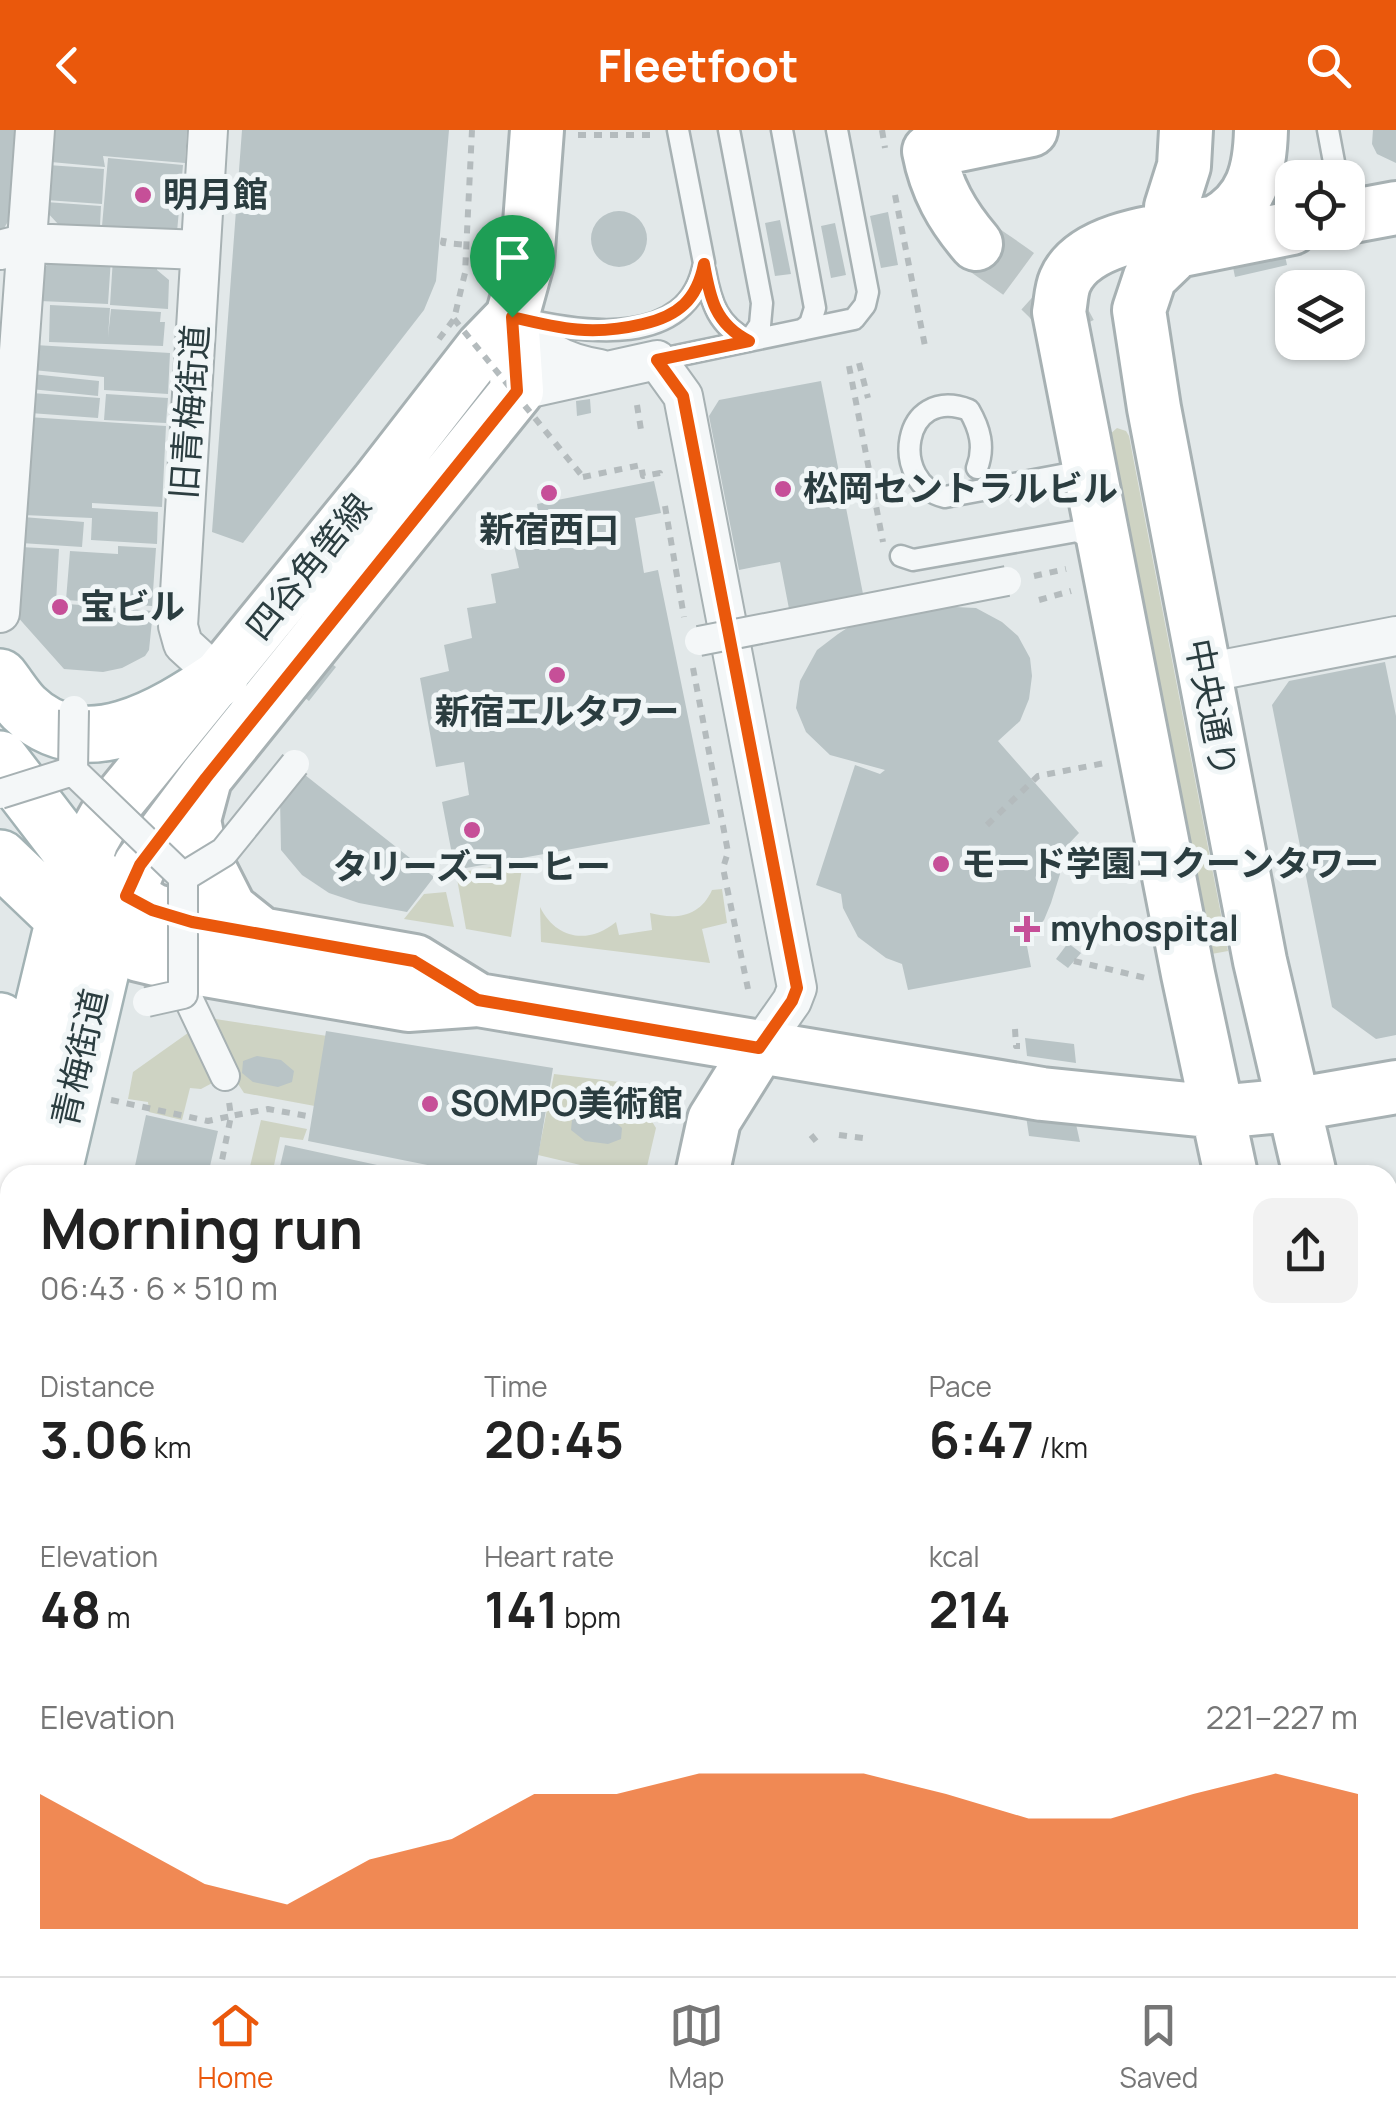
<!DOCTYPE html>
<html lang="en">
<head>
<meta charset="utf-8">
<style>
  :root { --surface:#fff; --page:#f2f2f2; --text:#222; --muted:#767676; --line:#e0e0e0; --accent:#ea580c }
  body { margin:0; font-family:Manrope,"Noto Sans JP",sans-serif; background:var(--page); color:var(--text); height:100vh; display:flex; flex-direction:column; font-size:38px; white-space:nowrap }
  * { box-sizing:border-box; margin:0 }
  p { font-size:32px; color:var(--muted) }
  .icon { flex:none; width:55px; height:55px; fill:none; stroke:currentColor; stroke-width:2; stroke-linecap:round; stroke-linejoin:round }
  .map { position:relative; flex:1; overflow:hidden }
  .side { position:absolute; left:0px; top:1035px; width:1398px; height:812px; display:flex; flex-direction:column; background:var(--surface); border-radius:30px 30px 0 0; box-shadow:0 2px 8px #0004 }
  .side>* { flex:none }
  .buttons { position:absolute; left:1275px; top:30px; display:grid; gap:20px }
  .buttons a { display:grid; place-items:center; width:90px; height:90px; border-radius:20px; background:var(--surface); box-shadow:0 2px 8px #0004; font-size:50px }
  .pin { position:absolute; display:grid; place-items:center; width:85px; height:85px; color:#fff; margin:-102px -42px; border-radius:50% 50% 50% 0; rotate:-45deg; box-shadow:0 0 10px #0007 }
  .pin .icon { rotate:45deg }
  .round { display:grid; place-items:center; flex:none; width:105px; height:105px; border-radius:20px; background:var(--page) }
  .overview { display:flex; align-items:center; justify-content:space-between; height:170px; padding:0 40px }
  h1 { font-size:55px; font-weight:700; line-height:75px }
  .figures { display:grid; grid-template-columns:repeat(3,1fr); gap:15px; height:170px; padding:10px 40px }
  .figures div { display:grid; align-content:center }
  .figures b { font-size:50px; font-weight:700 }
  .figures small { font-size:28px; font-weight:400 }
  .figures p { font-size:28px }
  .chart { height:280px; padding:20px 40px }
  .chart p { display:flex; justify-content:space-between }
  .chart svg { width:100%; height:180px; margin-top:10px; fill:var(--accent); opacity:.7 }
  header { display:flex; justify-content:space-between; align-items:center; height:130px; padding:0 40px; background:var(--accent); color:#fff; font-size:45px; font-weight:700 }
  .menu { display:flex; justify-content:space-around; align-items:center; height:140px; border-top:2px solid var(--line); background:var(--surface); font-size:28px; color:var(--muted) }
  .menu a { display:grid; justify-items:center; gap:5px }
  .menu .on { color:var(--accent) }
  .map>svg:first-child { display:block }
</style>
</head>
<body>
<header><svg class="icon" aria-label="back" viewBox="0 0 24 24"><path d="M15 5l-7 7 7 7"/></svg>Fleetfoot<svg class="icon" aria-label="search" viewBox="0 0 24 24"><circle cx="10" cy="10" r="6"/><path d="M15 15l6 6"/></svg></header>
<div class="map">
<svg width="1396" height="1846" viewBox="0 0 1396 1846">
  <rect width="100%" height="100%" fill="#e2e8e9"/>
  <path fill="#ced3c3" d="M1117,298L1126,301L1129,306L1228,821L1206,825L1109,305Z
    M523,732L511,807L466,799L456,743Z
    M722,759L727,793L702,799L710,833L541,812L540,777C556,809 588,815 616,792L619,805L652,800L650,783C676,790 700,787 712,760Z
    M446,762L454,797L404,789L424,764Z
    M209,888L373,913L358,984L244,963L231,943L201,959L190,958L182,990L149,982L148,972L128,969L133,942Z
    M554,944L628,953L656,998L645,1045H623L538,1025Z
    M261,990L307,999L303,1010L280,1007L272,1045H248Z"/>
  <path fill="#b9c4c6" d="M0,0H17L13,83L0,105Z
    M54,0H187L185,33L103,26L105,37L51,32Z
    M242,0H449L436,151L424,180L243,413L212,402Z
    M1373,0H1396V33L1377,24L1372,14Z
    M108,28L183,35L177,102L102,96Z
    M48,35L104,39L102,74L46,70Z
    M46,72L101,76L100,96L58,94L45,80Z
    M591 109a28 28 0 1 1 56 0a28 28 0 1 1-56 0Z
    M888,82L898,135L881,138L870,86Z
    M780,90L791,144L775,146L765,93Z
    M835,93L846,145L831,148L821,96Z
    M1284,121L1287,135L1235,147L1232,132Z
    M57,125L111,128L108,174L40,171L42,140Z
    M113,128L157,130V140L169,150L168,179L110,175Z
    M50,175L110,178L108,207L111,179L161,182L160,192H165L163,216L49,212Z
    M35,215L170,223L168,264L104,260V247L33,240Z
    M32,244L99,251L98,266L31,259Z
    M821,251L864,469L790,484L780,432L739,440L709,286L719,270Z
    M32,263L100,268L98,288L30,283Z
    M106,264L168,268L166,293L104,290Z
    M590,269L591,283L577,286L576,271Z
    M28,287L166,296L162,377L92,373V378L158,382L157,414L91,410L92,388L23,385Z
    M654,351L661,383L635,388L644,443L658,440L710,694L455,740L442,672L469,665L464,632L436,637L420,548L449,541L444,515L472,508L467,478L496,473L491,444L519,438L513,411L541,405L537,374Z
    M23,387L84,392L82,417L21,413Z
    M118,416L156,418L152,476L66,470L70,421L118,424Z
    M20,417L59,419L56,473L153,481L149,520L145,526L122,538L103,542L64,539L15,484Z
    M934,476L976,478L1002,492L1018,506L1030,528L1032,546L1029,569L1020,591L998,611L1079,703L1058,725L1060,744L1051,773L1044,790L1026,811L1031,837L908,860L902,834L886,828L858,807L843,778L841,764L816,755L855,635L880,644L885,640L830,625L806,602L796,578L800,551L817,520L838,504L858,491Z
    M328,531L336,537L309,571L301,565Z
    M1385,532L1396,586V905L1376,909L1332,877L1272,575L1289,551Z
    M300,641L434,747L407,782L359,773L329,763L302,745L281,720L280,668Z
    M1068,813L1081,823L1068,838L1056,829Z
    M326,901L553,938L535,1045H477L308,1011Z
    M1025,908L1074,914L1076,933L1027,926Z
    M257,926L281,930L294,941L292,952L278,957L253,952L242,943L243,931Z
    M586,984L611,988L622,998L621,1009L608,1014L585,1011L571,1000L572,990Z
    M146,985L218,1001L208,1045H133Z
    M1026,986L1076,994L1080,1012L1029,1006Z
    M285,1015L414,1043L413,1045H278Z"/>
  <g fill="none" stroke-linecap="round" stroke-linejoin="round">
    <path stroke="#bdc6c7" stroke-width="52" stroke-dasharray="52 26" stroke-linecap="butt" d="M976,114C1016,143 1059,165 1075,213
      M1388,1392L1396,1425
      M1388,1553L1396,1583"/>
    <g stroke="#a7b1b3" stroke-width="25">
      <path id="service" d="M729,0L762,173L760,195L749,211
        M782,0L815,178L810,194L802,200
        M1328,0L1337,48
        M705,141C711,173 718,196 749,211
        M519,188C582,203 689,220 704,133L678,0
        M657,230L854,189L865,175L868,162L837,0
        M977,338C985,317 980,299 969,280C901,254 889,354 945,367L1088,340
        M901,426L913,430L1077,401L1098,413"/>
    </g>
    <g stroke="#a7b1b3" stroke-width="32">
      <path id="pedestrian" d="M183,864L188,868L225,946"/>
    </g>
    <g stroke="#a7b1b3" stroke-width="42">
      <path id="minor" d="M208,0L178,496L183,514L220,548
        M0,120L27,113L200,120
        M512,187C537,218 561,233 600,239
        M517,261L657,230L683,266L797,858L792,871L759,918
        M0,483L35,0
        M1205,543L1396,506
        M224,1846L227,1838"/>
    </g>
    <g stroke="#a7b1b3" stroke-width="58">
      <path id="secondary" d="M1171,77L1184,36L1186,0
        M1348,87L1396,78
        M1292,98L1177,121L1150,147L1139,180L1154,278L1260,831L1310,1045
        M976,114C952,86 936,58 929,21L1031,0
        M512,187L482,218L378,352L105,687L92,710L64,789L139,825L193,838L408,875L478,870L1042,964L1218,982L1292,975L1396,957
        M205,649L194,690L200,720L230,779L260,803
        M100,748L153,780L192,792L415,831L478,870
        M108,811L140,735L206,647L517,261L512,187L527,133L537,0
        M702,1045L714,990L759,918
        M1231,1045L1188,844L1059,182C1061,172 1061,160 1065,151C1085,104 1172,100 1216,92C1253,72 1260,39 1261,0
        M1388,1351L1396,1385
        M1388,1629L1396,1636
        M1388,1681L1396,1678
        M0,1728L10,1732
        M0,1780L10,1783
        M174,1838L199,1846
        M334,1838L361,1846
        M568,1846L570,1838
        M675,1846L702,1838
        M862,1846L890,1838"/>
    </g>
    <g stroke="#a2b2b4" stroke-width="60">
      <path id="primary" d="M0,547C8,557 15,569 24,578C84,636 165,585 220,548
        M0,629L82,736L108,811L53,1045
        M0,728L64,789L11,1009
        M0,891C21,954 13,1000 0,1063
        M0,1271L10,1226"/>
    </g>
    <path stroke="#b4bbbd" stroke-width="6" stroke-dasharray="8 8" stroke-linecap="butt" d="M882,0L885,18
      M578,5H654
      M895,65L926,221
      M444,108L443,113L469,115
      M859,233L868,268
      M849,236L883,412
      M637,275L642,306
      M583,347L641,335L643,346L660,343V349
      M665,376L684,487
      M1034,446L1066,439
      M1039,470L1071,461
      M693,538L728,722L723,738L748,859
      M987,695L1038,646L1105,633
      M1074,831L1146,848
      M1015,899L1016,916H1020
      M111,970L208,991L231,986L229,972
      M811,1005L820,1016
      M839,1005L870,1009
      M219,1045L231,986L268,979L307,986
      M798,1045L800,1031
      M5,1521L10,1523
      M0,1598L10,1597
      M1388,1745L1389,1726L1396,1735
      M1388,1750L1396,1788
      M1388,1818L1396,1821
      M475,1846L477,1838"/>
    <use href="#service" stroke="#f4f7f8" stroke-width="20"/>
    <use href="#pedestrian" stroke="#f4f7f8" stroke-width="28"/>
    <use href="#minor" stroke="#f4f7f8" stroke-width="38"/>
    <use href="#secondary" stroke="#fff" stroke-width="52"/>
    <use href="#primary" stroke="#fff" stroke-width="55"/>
    <g stroke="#a7b1b3" stroke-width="32" stroke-linecap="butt">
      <path id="pedestrian-bridge" d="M699,511L1007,451
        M73,641L74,580
        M0,664L73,641L183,747V864L147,872
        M183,747L224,722L295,634"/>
    </g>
    <path stroke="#b4bbbd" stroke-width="6" stroke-dasharray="8 8" stroke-linecap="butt" d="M454,189L583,347
      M439,209L454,189L465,143L472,0"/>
    <use href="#pedestrian-bridge" stroke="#f4f7f8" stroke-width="28"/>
  </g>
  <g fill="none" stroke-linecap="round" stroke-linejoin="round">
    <g stroke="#fff" stroke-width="20">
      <path id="route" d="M704,134C710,168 715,194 749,211L657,230L683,266L797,858L792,871L759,918L478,870L414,831L192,792L152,780L126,766L140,735L206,648L517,261L512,187C562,199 592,206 643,194C678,186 697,170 704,134Z"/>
    </g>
    <use href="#route" stroke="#ea580c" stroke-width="12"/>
  </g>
  <g fill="#c64f98" stroke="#f1f6f7" stroke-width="4">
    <circle cx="143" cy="65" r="10"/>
    <circle cx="783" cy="359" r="10"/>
    <circle cx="549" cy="363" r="10"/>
    <circle cx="60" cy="477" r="10"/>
    <circle cx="557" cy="545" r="10"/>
    <circle cx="472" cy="700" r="10"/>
    <circle cx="941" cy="734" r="10"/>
    <path d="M1022 784h10v10h10v10h-10v10h-10v-10h-10v-10h10z"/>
    <circle cx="430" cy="974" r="10"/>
  </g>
  <g text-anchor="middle" stroke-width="10" stroke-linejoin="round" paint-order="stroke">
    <g font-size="35" font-weight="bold" fill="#2b3d40" stroke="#f1f6f7" text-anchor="start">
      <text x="163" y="77">明月館</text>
      <text x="803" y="371">松岡セントラルビル</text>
      <text x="549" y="412" text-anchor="middle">新宿西口</text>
      <text x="80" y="489">宝ビル</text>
      <text x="557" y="594" text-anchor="middle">新宿エルタワー</text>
      <text x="961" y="746">モード学園コクーンタワー</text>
      <text x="472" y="749" text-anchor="middle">タリーズコーヒー</text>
      <text x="1050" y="811">myhospital</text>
      <text x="450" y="986">SOMPO美術館</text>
    </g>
    <g font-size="35" fill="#2b3d40" stroke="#f1f6f7">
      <text transform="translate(190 282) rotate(-86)" y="12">旧青梅街道</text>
      <text transform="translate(309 437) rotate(-51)" y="12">四谷角筈線</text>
      <text transform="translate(1211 578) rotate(79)" y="12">中央通り</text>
      <text transform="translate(80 928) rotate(-77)" y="12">青梅街道</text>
    </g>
  </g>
</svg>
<div class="buttons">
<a><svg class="icon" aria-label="locate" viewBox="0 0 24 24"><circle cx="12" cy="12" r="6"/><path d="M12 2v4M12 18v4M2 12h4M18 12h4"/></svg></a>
<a><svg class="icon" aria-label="layers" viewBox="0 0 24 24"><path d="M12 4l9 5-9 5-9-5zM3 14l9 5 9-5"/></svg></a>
</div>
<div class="pin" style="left:512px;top:187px;background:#1e9e55"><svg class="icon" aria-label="arrive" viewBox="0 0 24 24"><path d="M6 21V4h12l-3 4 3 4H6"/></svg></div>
<section class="side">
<div class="overview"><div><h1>Morning run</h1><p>06:43 · 6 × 510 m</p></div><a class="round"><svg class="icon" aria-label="share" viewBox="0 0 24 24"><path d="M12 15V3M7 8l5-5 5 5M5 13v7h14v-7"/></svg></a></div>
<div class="figures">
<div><p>Distance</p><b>3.06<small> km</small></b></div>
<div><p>Time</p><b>20:45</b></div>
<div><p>Pace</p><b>6:47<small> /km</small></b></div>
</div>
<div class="figures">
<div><p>Elevation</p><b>48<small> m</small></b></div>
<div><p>Heart rate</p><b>141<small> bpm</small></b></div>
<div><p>kcal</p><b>214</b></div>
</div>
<div class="chart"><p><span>Elevation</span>221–227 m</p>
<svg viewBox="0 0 160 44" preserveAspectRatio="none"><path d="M0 44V11L10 22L20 33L30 38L40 27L50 22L60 11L70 11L80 6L90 6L100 6L110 11L120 17L130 17L140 11L150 6L160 11V44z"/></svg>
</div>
</section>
</div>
<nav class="menu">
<a class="on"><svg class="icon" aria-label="home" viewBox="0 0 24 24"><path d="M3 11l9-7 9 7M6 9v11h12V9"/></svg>Home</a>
<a><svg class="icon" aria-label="map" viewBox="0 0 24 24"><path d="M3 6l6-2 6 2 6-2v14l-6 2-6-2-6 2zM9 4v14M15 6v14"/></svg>Map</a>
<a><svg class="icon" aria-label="saved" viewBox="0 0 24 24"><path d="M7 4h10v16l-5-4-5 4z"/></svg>Saved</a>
</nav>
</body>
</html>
